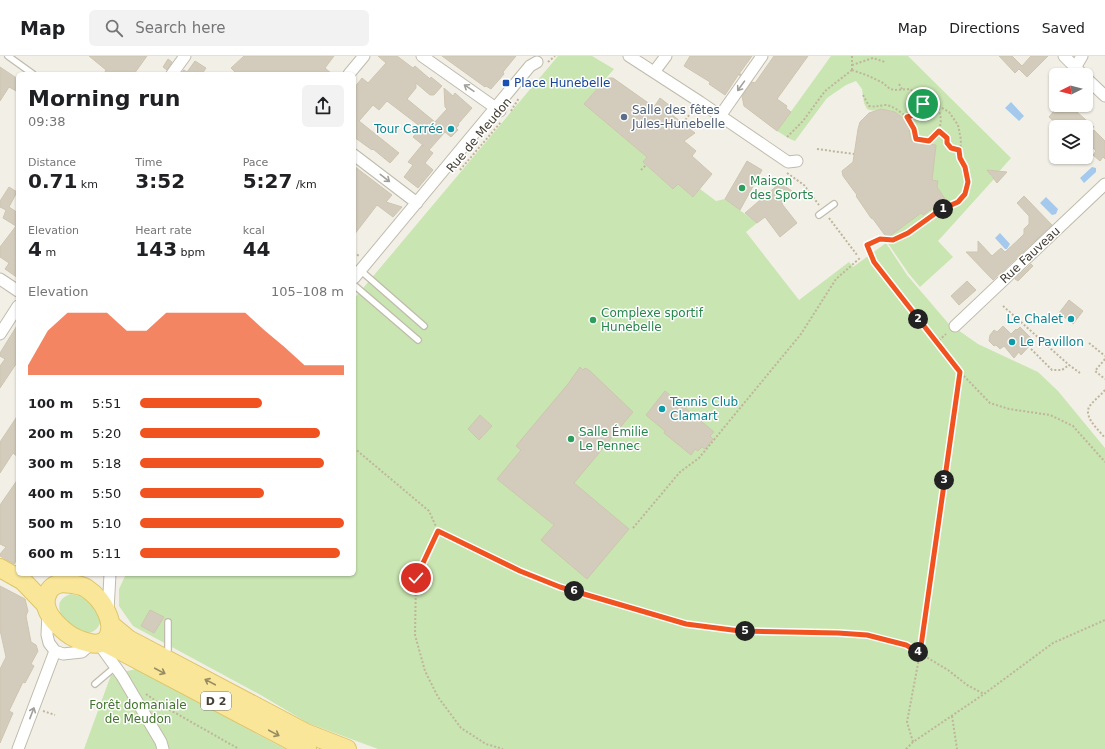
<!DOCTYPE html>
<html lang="en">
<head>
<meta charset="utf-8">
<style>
  :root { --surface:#fff; --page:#f2f2f2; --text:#202124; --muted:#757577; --line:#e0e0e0; --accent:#f05220 }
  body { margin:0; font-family:"DejaVu Sans",sans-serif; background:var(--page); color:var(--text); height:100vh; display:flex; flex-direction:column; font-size:15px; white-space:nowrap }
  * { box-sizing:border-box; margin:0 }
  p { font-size:13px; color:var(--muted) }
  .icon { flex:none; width:22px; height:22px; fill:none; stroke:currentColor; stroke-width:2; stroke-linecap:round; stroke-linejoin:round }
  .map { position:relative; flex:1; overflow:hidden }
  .panel { position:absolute; left:16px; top:16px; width:340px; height:504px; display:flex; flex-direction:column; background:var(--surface); border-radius:6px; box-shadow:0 1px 3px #0004 }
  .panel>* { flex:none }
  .needle { width:26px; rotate:264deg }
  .tools { position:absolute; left:1049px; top:12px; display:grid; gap:8px }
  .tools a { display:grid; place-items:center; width:44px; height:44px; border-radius:6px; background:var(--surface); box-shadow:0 1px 3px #0004; font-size:20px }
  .pin { position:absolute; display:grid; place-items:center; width:34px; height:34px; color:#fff; margin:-17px; border:2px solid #fff; border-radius:50%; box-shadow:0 1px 4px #0007 }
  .km { position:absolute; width:20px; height:20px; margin:-10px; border-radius:50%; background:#222; color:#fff; font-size:11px; line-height:20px; text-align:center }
  .round { display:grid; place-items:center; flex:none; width:42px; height:42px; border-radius:6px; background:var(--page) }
  .summary { display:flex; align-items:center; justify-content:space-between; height:68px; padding:0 12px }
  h1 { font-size:22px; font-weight:600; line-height:30px }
  .figures { display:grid; grid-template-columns:repeat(3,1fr); gap:6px; height:68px; padding:4px 12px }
  .figures div { display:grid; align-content:center }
  .figures b { font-size:20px; font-weight:600 }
  .figures small { font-size:11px; font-weight:400 }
  .figures p { font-size:11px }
  .chart { height:112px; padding:8px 12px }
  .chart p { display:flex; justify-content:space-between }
  .chart svg { width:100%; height:72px; margin-top:4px; fill:var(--accent); opacity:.7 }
  ul { padding:0 12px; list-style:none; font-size:13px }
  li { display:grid; grid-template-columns:64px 48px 1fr; align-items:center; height:30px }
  li i { height:10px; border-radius:5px; background:var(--accent) }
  header { display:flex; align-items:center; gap:24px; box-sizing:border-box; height:56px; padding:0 20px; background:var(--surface); border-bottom:1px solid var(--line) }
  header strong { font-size:19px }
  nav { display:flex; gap:22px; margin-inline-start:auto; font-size:14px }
  .search { width:280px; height:36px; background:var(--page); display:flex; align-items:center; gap:10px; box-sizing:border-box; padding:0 14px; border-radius:6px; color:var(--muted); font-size:15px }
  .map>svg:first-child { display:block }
</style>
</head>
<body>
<header>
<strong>Map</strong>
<div class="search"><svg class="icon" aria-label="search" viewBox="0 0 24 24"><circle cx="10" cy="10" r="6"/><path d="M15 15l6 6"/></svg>Search here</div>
<nav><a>Map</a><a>Directions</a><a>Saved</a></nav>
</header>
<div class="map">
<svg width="1105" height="693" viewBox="0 0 1105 693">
  <rect width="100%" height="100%" fill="#f2f0e6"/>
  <path fill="#c9e5b1" d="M558,0H592L614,13L584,48L647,101L643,106L673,133L678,128L693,141L700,133L716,145L725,143L757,167L746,176L799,244L849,206L853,211L886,187L907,219L948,267L978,288L1038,316L1058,335L1105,392V693H378L308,667L259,638L133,570L119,550V533L126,518H354V243Z
    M831,0H908L1011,102L996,119L990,117V119L994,123L938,185L953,201L920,231L909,218L887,186V182L921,157L923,159L945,143C933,125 920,107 912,87C909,80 910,73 906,66C903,62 899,58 894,56C884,51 876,57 867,53L864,47L862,33L856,25L846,29L827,42L795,85L790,83L777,75Z
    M71,538C89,541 94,550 101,565C89,600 36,548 71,538Z
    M136,613L285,693H84L111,619Z"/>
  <path fill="#a5c9ed" d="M1011,46L1024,60L1019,65L1005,52Z
    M1092,111L1096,112V116L1084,127L1080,122Z
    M1046,141L1058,153L1056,158L1052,159L1040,147Z
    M1000,177L1010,188L1007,193H1005L995,182Z"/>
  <path fill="#d3ccbc" stroke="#cec5b0" d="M89,0H147L134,18H104L106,14Z
    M244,0H334L325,12L332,18H237L231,12Z
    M378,0H397L413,12L415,10L430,23L431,21L442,30L434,39H430L416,27V32L407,43L435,66L447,53L445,51L444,32L453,40L455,37L472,52L458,68L459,69L456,72L458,74L451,81L445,76L429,94L433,97L425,107L433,114L418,132L404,121L413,109L408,106L422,89L424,90L413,81L421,71L387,45L379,54L373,49L359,65L399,97L390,107L373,93L372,94L354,81V32L362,22L368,27L386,7Z
    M442,0H516L503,16L504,18L491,33L486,30L485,31Z
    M690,0H752L739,18H741L740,20L739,18L725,39L709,28L710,26L684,10Z
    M774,0H808L777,43L787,50L786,52L791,56L777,75L744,50L742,40L752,26L755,27Z
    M999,0H1012L1022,10L1031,0H1048L1027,21L1019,13L1015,17Z
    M168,3L172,6L167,14L163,11Z
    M195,5L206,12L202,18H181L184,14L187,16Z
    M0,11L18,23V36L9,31L0,45Z
    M609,22H613L654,51L660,42L669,49L666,54L695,77L684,85L696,95L692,100L712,118L693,141L678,128L673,133L643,106L647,101L584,48L605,24Z
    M1059,49H1069L1094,71H1060L1049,61Z
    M881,53L895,56L904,63L909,72L911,85L936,89L932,124L938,125L937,131L945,143L923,159L921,157L887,182L873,163L871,162L856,140L857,139L843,120L842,115L853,106L858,73L860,66L869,57Z
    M1094,74L1105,85V103L1103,101L1100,105L1093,99L1096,95L1092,91L1093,89L1086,82Z
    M747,105L762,114L740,154L725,143Z
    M354,110L392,139L386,146L402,151L393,161L377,149L354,179Z
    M987,114L1007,116L997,127Z
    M780,127L795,137L782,148L797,167L780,181L765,161L757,167L745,157Z
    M9,131L17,136L9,151L18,157V222L5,213L9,207L0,201V191L16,170L3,162L6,154L0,151V145Z
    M1024,140L1052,169L993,224L966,196H978V185L992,200L1001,192L1005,196L1019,183L1024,178V173L1029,168V160L1017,147Z
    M1031,208L1033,210L1018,225L1015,223Z
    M967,225L976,234L959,249L951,240Z
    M1069,244L1083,255L1073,268L1059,257Z
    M18,268V305L0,332V310L5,303L0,300V297Z
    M1003,270L1011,278L1016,273L1017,274L1020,271L1034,285L1021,299L1019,296L1014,302L1004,290L1000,293L996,289L994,290L989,285L990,279L994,274L997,276Z
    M580,311L583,314L585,312L589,314L633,356L574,427L629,473L587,523L541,484L554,469L497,423L521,394L516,390L568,328Z
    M665,335L714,376L710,380L713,383L705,393L702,391L698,395L695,393L691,399L664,377L665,375L646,359Z
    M18,359V401L13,397L0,417V386Z
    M480,359L492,370L479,384L468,373Z
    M18,423V502L14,508L0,500V498L6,491L0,488V449Z
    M0,530L25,543L28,555L26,560L31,586L36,589L38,595L31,608L34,610L25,627L23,626L9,655L13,657L0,687V613L6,601L0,574Z
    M150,554L164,561L154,577L141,570Z"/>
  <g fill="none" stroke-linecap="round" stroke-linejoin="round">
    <g stroke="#c0bbac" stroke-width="8">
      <path id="lane" d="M8,0L33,18
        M819,159L834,148
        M360,214L424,270
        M354,229L418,284
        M165,599L168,594V566
        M95,628L115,611"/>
    </g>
    <g stroke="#c0bbac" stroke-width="13">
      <path id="street" d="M422,0L500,55
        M629,0L700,46L788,106L797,105
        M1064,0L1083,19
        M1075,12L1082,0
        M654,16L666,0
        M172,18L185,0
        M349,18L364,0
        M1086,22L1105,40
        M720,60L762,0
        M354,99L417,147
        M354,222L530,10L537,6
        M0,223L18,235
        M955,270L1105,128
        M0,278L18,250
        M108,555L110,518
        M48,557L47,579L49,587L55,595L63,598L82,596L92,587
        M99,588L122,620L161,686L163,693
        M18,693L55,595"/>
    </g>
    <g stroke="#dec569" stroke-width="20">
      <path id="primary" d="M0,512L23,525L46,549
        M62,527C70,528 79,528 86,532C95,538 103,547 107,557C114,572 110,592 90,587C82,585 73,582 67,577C57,569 41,554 47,539C50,531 54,529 62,527Z
        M110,568L128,583L306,677L347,693
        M104,586L307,693"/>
    </g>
    <path stroke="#bfb59b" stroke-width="2" stroke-dasharray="2 2" stroke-linecap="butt" d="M548,6L555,0
      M852,9L873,2L885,6
      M852,14L869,20L883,27L890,33L895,34L909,33L949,56L958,69L961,84L960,102L965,111L968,126L965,138L958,146L940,155L908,177L893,184L880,183L867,189L875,206L960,316L990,347L1009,353L1050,359L1073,370L1105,406
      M852,14V0
      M899,28L902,33
      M863,39L869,50C875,51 879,50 885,49C893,49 901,57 907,61C919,59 923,53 922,41
      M511,55L519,42
      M907,61L914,73L916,83L929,85C942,74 944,64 936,48
      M683,67L693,54
      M939,75L947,82V87L951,92L959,94
      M787,81L803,65L825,35L852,14
      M817,93L854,98
      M460,114L501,66
      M641,114L646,109
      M787,117L804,129L819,149
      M829,162L857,199
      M354,196L359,200
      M1003,250L1069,309
      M936,287L946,278
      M1089,287L1105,300
      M1031,293L1052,314H1062L1069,309L1080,317
      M1105,303L1095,315L1105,323
      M1105,334C1100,340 1093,345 1089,351C1084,362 1099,374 1105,382
      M354,392L429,455L438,475L521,515L560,531L686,568L740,575L838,577L867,579L906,589L948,614L967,629L984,638
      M633,472L680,416L699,402L801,278L836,223L860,202
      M438,475L416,522L415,579L425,615L438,641L461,672L486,688L503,693
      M146,638L163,650L239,693
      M43,655L55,659
      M952,660L957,693
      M913,686L907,666L920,597L959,316
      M906,693L913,686L984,638L1053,587L1105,564"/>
    <use href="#lane" stroke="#fff" stroke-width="5.5"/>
    <use href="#street" stroke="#fff" stroke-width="11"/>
    <use href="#primary" stroke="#f9e698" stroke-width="18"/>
  </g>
  <defs><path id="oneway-shaft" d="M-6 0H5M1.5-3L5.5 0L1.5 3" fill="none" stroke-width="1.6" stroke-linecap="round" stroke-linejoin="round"/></defs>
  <g stroke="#a2a09a">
    <use href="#oneway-shaft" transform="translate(741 30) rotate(126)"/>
    <use href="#oneway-shaft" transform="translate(469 32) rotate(-146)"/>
    <use href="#oneway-shaft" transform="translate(385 122) rotate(38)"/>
    <use href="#oneway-shaft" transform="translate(32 657) rotate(-69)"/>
  </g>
  <g stroke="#968b62">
    <use href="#oneway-shaft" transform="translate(160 615) rotate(28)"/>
    <use href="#oneway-shaft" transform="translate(210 626) rotate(-152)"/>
    <use href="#oneway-shaft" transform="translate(274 677) rotate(28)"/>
  </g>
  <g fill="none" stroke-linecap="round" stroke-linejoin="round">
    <g stroke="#fff" stroke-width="8">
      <path id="route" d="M416,522L438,475L520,515L560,531L686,568L740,575L838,577L867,579L906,589L920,597L960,316L874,206L867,189L880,183L893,184L908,177L940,154L958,146L965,138L968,126L965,111L960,102L959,94L951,92L947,87V82L939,75L929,85L916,83L914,73L907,61C916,59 919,56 923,48"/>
    </g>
    <use href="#route" stroke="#f05220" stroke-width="5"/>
  </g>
  <rect fill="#1a4fb4" stroke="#fff" stroke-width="1.5" x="502" y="23" width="8" height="8" rx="2"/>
  <circle fill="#5c6f8a" stroke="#fff" stroke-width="1.5" cx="624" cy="61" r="4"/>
  <g fill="#0f9aa8" stroke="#fff" stroke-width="1.5">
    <circle cx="451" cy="73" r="4"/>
    <circle cx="1071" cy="263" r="4"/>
    <circle cx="1012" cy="286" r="4"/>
    <circle cx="662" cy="353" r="4"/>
  </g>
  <g fill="#2e9e5b" stroke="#fff" stroke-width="1.5">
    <circle cx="742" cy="132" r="4"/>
    <circle cx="593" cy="264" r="4"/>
    <circle cx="571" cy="383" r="4"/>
  </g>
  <g text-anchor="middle" stroke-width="3" stroke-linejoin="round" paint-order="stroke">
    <rect fill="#fff" stroke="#7d7972" stroke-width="1" x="201" y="636" width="30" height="18" rx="3"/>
    <g font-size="11" font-weight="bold" fill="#454036">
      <text x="216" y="649">D 2</text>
    </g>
    <g font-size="12" fill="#164399" stroke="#fff" text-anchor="start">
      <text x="514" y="31">Place Hunebelle</text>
    </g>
    <g font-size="12" fill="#4e5e75" stroke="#fff" text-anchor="start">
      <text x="632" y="58">Salle des fêtes<tspan x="632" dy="14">Jules-Hunebelle</tspan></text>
    </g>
    <g font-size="12" fill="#0d838f" stroke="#fff" text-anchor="end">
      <text x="443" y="77">Tour Carrée</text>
      <text x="1063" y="267">Le Chalet</text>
      <text x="1020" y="290" text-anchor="start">Le Pavillon</text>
      <text x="670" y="350" text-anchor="start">Tennis Club<tspan x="670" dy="14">Clamart</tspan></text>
    </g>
    <g font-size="12" fill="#454036" stroke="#fff">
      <text transform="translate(479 79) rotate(-50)" y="4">Rue de Meudon</text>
      <text transform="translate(1030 199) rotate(-43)" y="4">Rue Fauveau</text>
    </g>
    <g font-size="12" fill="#27864d" stroke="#fff" text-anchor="start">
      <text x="750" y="129">Maison<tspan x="750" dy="14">des Sports</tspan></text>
      <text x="601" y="261">Complexe sportif<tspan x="601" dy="14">Hunebelle</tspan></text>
      <text x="579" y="380">Salle Émilie<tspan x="579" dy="14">Le Pennec</tspan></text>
    </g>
    <g font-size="12" fill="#41742c" stroke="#fff">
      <text x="138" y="653">Forêt domaniale<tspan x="138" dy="14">de Meudon</tspan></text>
    </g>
  </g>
</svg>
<div class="tools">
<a><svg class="needle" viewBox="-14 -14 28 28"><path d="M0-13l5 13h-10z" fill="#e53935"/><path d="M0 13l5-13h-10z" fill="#757577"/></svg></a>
<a><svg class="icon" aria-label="layers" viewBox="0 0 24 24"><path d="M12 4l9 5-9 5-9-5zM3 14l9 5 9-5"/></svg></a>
</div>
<div class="pin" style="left:923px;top:48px;background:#1e9e55"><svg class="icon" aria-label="arrive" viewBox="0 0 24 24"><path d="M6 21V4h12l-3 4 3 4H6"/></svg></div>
<div class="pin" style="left:416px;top:522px;background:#d93025"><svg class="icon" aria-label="check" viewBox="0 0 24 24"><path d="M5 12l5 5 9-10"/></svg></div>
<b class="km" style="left:943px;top:153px">1</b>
<b class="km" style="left:918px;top:263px">2</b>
<b class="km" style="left:944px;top:424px">3</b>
<b class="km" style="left:918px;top:596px">4</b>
<b class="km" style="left:745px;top:575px">5</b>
<b class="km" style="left:574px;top:535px">6</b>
<section class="panel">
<div class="summary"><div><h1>Morning run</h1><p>09:38</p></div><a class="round"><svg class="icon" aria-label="share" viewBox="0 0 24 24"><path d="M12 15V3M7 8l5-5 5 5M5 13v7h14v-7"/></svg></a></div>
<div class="figures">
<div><p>Distance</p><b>0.71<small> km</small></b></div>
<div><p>Time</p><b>3:52</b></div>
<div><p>Pace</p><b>5:27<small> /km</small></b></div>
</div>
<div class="figures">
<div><p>Elevation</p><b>4<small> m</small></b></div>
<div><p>Heart rate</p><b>143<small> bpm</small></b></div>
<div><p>kcal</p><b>44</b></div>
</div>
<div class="chart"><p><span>Elevation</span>105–108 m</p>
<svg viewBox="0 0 160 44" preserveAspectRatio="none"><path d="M0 44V38L10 17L20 6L30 6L40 6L50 17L60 17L70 6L80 6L90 6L100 6L110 6L120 17L130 27L140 38L150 38L160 38V44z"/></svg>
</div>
<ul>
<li><b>100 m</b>5:51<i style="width:60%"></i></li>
<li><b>200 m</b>5:20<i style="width:88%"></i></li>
<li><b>300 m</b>5:18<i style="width:90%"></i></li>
<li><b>400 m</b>5:50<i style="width:61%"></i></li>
<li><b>500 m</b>5:10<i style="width:100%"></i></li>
<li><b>600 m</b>5:11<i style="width:98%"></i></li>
</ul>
</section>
</div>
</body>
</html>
